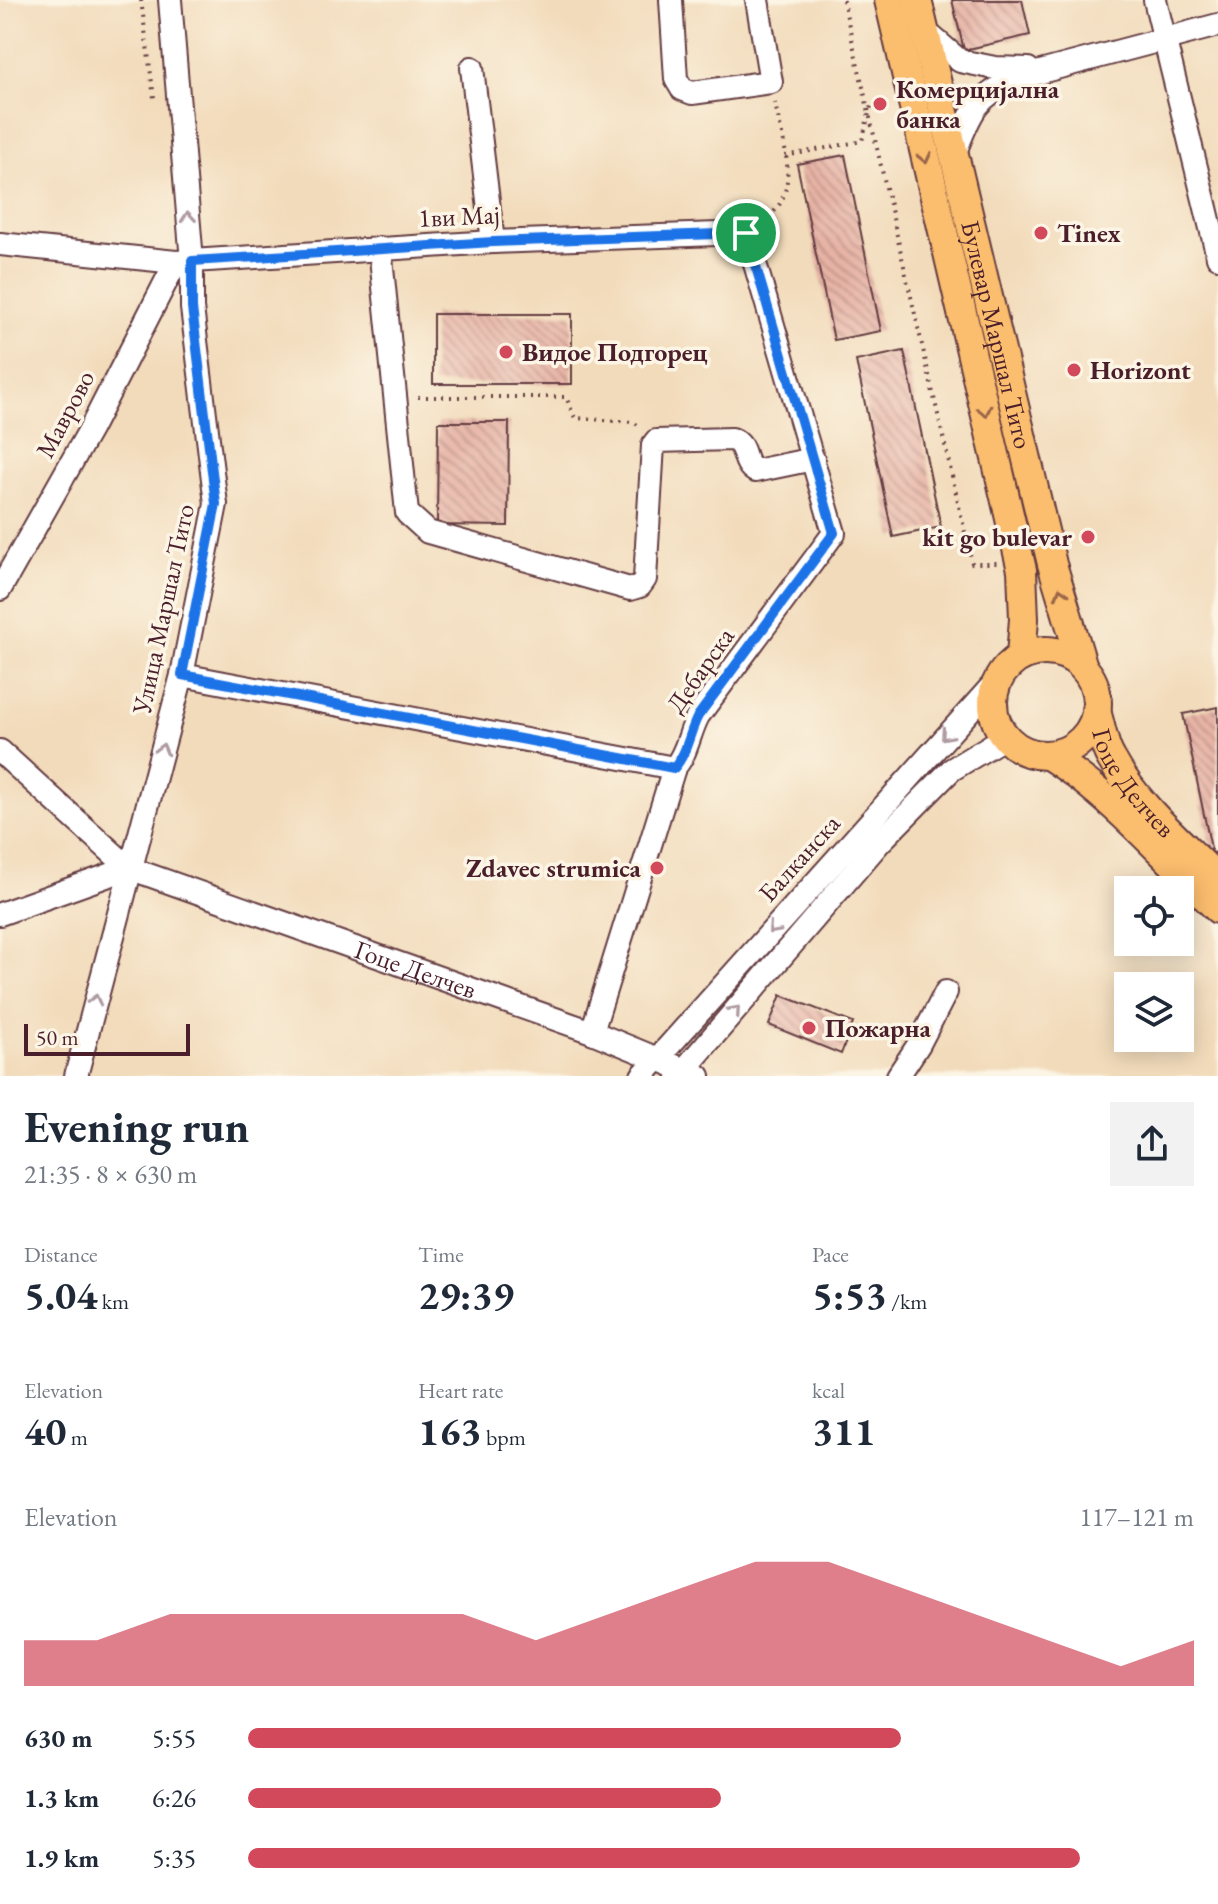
<!DOCTYPE html>
<html lang="en">
<head>
<meta charset="utf-8">
<style>
  :root { --surface:#fff; --page:#f2f2f3; --text:#1f2937; --muted:#747a83; --accent:#d1495b }
  body { margin:0; font-family:"EB Garamond",serif; background:var(--page); color:var(--text); height:100vh; display:flex; flex-direction:column; font-size:30px; white-space:nowrap }
  * { box-sizing:border-box; margin:0 }
  p { font-size:26px; color:var(--muted) }
  .icon { flex:none; width:44px; height:44px; fill:none; stroke:currentColor; stroke-width:2; stroke-linecap:round; stroke-linejoin:round }
  .map { position:relative; height:1076px; overflow:hidden }
  .drawer { display:flex; flex-direction:column; background:var(--surface); flex:1 }
  .drawer>* { flex:none }
  .buttons { position:absolute; left:1114px; top:876px; display:grid; gap:16px }
  .buttons a { display:grid; place-items:center; width:80px; height:80px; border-radius:0px; background:var(--surface); box-shadow:0 4px 20px #0003; font-size:40px }
  .scale { position:absolute; left:24px; bottom:20px; width:166px; box-sizing:border-box; padding-left:8px; border:4px solid #4a1f2b; border-top:0; font-size:22px; line-height:28px; white-space:nowrap; color:#4a1f2b; -webkit-text-stroke:6px #fcf5e5; paint-order:stroke }
  .pin { position:absolute; display:grid; place-items:center; width:68px; height:68px; color:#fff; margin:-34px; border:4px solid #fff; border-radius:50%; box-shadow:0 2px 8px #0007 }
  .round { display:grid; place-items:center; flex:none; width:84px; height:84px; border-radius:0px; background:var(--page) }
  .headline { display:flex; align-items:center; justify-content:space-between; height:136px; padding:0 24px }
  h1 { font-size:44px; font-weight:700; line-height:60px }
  .figures { display:grid; grid-template-columns:repeat(3,1fr); gap:12px; height:136px; padding:8px 24px }
  .figures div { display:grid; align-content:center }
  .figures b { font-size:40px; font-weight:700 }
  .figures small { font-size:22px; font-weight:400 }
  .figures p { font-size:22px }
  .chart { height:224px; padding:16px 24px }
  .chart p { display:flex; justify-content:space-between }
  .chart svg { width:100%; height:144px; margin-top:8px; fill:var(--accent); opacity:.7 }
  ul { padding:0 24px; list-style:none; font-size:26px }
  li { display:grid; grid-template-columns:128px 96px 1fr; align-items:center; height:60px }
  li i { height:20px; border-radius:10px; background:var(--accent) }
  .map>svg:first-child { display:block }
</style>
</head>
<body>
<div class="map">
<svg width="1218" height="1076" viewBox="0 0 1218 1076">
  <defs>
    <pattern id="building-back-hatch" width="6" height="6" patternUnits="userSpaceOnUse" patternTransform="scale(2)"><rect width="6" height="6" fill="#e7b3a5"/><path d="M-1 5l2 2M0 0l6 6M5-1l2 2" fill="none" stroke="#bd9187"/></pattern>
  </defs>
  <rect width="100%" height="100%" fill="#fcf5e5"/>
  <filter id="ink" filterUnits="userSpaceOnUse"><feTurbulence type="fractalNoise" baseFrequency=".0125" numOctaves="2"/><feDisplacementMap in="SourceGraphic" scale="16" xChannelSelector="R" yChannelSelector="G"/><feConvolveMatrix kernelMatrix="1 2 1 2 8 2 1 2 1" color-interpolation-filters="sRGB"/></filter>
  <filter id="wash" filterUnits="userSpaceOnUse"><feTurbulence type="fractalNoise" baseFrequency=".006" numOctaves="4" result="noise"/><feDisplacementMap in="SourceGraphic" scale="32" xChannelSelector="R" yChannelSelector="G"/><feGaussianBlur stdDeviation="1.8" result="paint"/><feColorMatrix in="noise" values="0 0 0 0 0 0 0 0 0 0 0 0 0 0 0 0 0 1.4 0 .05"/><feComposite in="paint" operator="in"/></filter>
  <g filter="url(#wash)">
    <rect width="100%" height="100%" fill="#f2dbbb"/>
    <g id="blocks">
      <path fill="url(#building-back-hatch)" d="M952,0H1022L1030,35L964,50Z
        M845,155L881,331L834,340L797,164Z
        M433,314H572V384H433Z
        M904,351L941,527L893,537L856,361Z
        M438,422H509L508,526L437,525Z
        M1218,707V852L1212,853L1183,714Z
        M781,995L853,1023L841,1054L769,1025Z"/>
    </g>
  </g>
  <g filter="url(#ink)">
    <use href="#blocks" fill-opacity="0" stroke="#633b41" stroke-width="2"/>
    <g fill="none" stroke-linecap="round" stroke-linejoin="round">
      <g stroke="#633b41" stroke-width="26">
        <g id="minor">
          <path d="M671,0L676,79L682,89L692,93L771,82L757,0"/>
          <path d="M1155,0L1218,257"/>
          <path d="M924,30L960,61L995,68L1028,69"/>
          <path d="M472,68L493,242"/>
          <path d="M955,152C971,113 973,100 1014,79L1218,25"/>
          <path d="M0,244L176,262L493,242L746,233L834,533L698,716C689,733 687,754 674,768L182,675"/>
          <path d="M380,248L407,513L428,532L630,589L640,586L645,579L653,445L656,441L732,439C748,445 741,463 755,471L813,459"/>
          <path d="M0,589L91,428L176,262"/>
          <path id="s1" d="M0,751L129,868L592,1032L699,1076"/>
          <path d="M0,914L129,868"/>
          <path d="M592,1032L674,768"/>
          <path d="M76,1076L182,675L216,504L192,308V261L170,0"/>
          <path d="M642,1076L999,678"/>
          <path d="M679,1076L879,843L951,770L1005,737"/>
          <path d="M898,1076L919,1044L946,992"/>
        </g>
      </g>
      <g stroke="#633b41" stroke-width="32">
        <g id="major">
          <path d="M889,0L1022,570L1024,619L1021,656"/>
          <path id="s2" d="M917,0L1052,564L1083,667"/>
          <circle cx="1045" cy="703" r="52"/>
          <path id="s3" d="M1096,711C1101,726 1103,745 1111,758C1137,806 1180,841 1218,879"/>
          <path d="M1048,755C1110,794 1165,857 1218,909"/>
        </g>
      </g>
      <path stroke="#633b41" stroke-width="4" stroke-dasharray="2 6" stroke-linecap="butt" d="M141,0L154,98
        M843,0L972,563H997
        M785,156L862,141L871,106L888,103
        M762,222C804,194 783,145 775,103
        M418,397H566L575,418L633,422L641,427"/>
      <use href="#minor" stroke="#fff" stroke-width="22"/>
      <use href="#major" stroke="#fbbd6e" stroke-width="28"/>
    </g>
    <defs><path id="oneway-chevron" d="M-2-3.5L2.5 0L-2 3.5" fill="none" stroke-width="1.6" stroke-linecap="round" stroke-linejoin="round" transform="scale(2)"/></defs>
    <g stroke="#9a6649">
      <use href="#oneway-chevron" transform="translate(925 158) rotate(77)"/>
      <use href="#oneway-chevron" transform="translate(985 411) rotate(77)"/>
      <use href="#oneway-chevron" transform="translate(1061 593) rotate(-107)"/>
    </g>
    <g stroke="#ae9aa0">
      <use href="#oneway-chevron" transform="translate(188 217) rotate(-95)"/>
      <use href="#oneway-chevron" transform="translate(946 735) rotate(132)"/>
      <use href="#oneway-chevron" transform="translate(162 749) rotate(-75)"/>
      <use href="#oneway-chevron" transform="translate(773 929) rotate(132)"/>
      <use href="#oneway-chevron" transform="translate(95 1000) rotate(-76)"/>
      <use href="#oneway-chevron" transform="translate(735 1011) rotate(-49)"/>
    </g>
  </g>
  <g fill="none" stroke-linecap="round" stroke-linejoin="round" filter="url(#ink)">
    <g stroke="#fff" stroke-width="16">
      <path id="route" d="M746,233L834,533L698,716C689,733 687,754 674,768L182,675L216,504L192,308V261L493,242Z"/>
    </g>
    <use href="#route" stroke="#1a73e8" stroke-width="10"/>
  </g>
  <g fill="#d1495b" stroke="#fcf5e5" stroke-width="3">
    <circle cx="880" cy="104" r="8"/>
    <circle cx="1041" cy="233" r="8"/>
    <circle cx="506" cy="352" r="8"/>
    <circle cx="1074" cy="370" r="8"/>
    <circle cx="1088" cy="537" r="8"/>
    <circle cx="657" cy="868" r="8"/>
    <circle cx="809" cy="1028" r="8"/>
  </g>
  <g text-anchor="middle" stroke-width="7" stroke-linejoin="round" paint-order="stroke">
    <g font-size="26" font-weight="bold" fill="#4a1f2b" stroke="#fcf5e5" text-anchor="start">
      <text x="896" y="98">Комерцијална<tspan x="896" dy="30">банка</tspan></text>
      <text x="1057" y="242">Tinex</text>
      <text x="522" y="361">Видое Подгорец</text>
      <text x="1090" y="379">Horizont</text>
      <text x="1072" y="546" text-anchor="end">kit go bulevar</text>
      <text x="641" y="877" text-anchor="end">Zdavec strumica</text>
      <text x="825" y="1037">Пожарна</text>
    </g>
    <g font-size="26" fill="#4a1f2b" stroke="#fcf5e5">
      <text transform="translate(459 216) rotate(-3)" y="9">1ви Мај</text>
      <text dy="9" stroke="none"><textPath href="#s2" startOffset="344">Булевар Маршал Тито</textPath></text>
      <text transform="translate(65 414) rotate(-62)" y="9">Маврово</text>
      <text transform="translate(163 609) rotate(-78)" y="9">Улица Маршал Тито</text>
      <text transform="translate(700 670) rotate(-55)" y="9">Дебарска</text>
      <text dy="9" stroke="none"><textPath href="#s3" startOffset="82">Гоце Делчев</textPath></text>
      <text transform="translate(799 858) rotate(-48)" y="9">Балканска</text>
      <text dy="9" stroke="none"><textPath href="#s1" startOffset="478">Гоце Делчев</textPath></text>
    </g>
  </g>
</svg>
<div class="buttons">
<a><svg class="icon" aria-label="locate" viewBox="0 0 24 24"><circle cx="12" cy="12" r="6"/><path d="M12 2v4M12 18v4M2 12h4M18 12h4"/></svg></a>
<a><svg class="icon" aria-label="layers" viewBox="0 0 24 24"><path d="M12 4l9 5-9 5-9-5zM3 14l9 5 9-5"/></svg></a>
</div>
<div class="scale">50 m</div>
<div class="pin" style="left:746px;top:233px;background:#1e9e55"><svg class="icon" aria-label="arrive" viewBox="0 0 24 24"><path d="M6 21V4h12l-3 4 3 4H6"/></svg></div>
</div>
<section class="drawer">
<div class="headline"><div><h1>Evening run</h1><p>21:35 · 8 × 630 m</p></div><a class="round"><svg class="icon" aria-label="share" viewBox="0 0 24 24"><path d="M12 15V3M7 8l5-5 5 5M5 13v7h14v-7"/></svg></a></div>
<div class="figures">
<div><p>Distance</p><b>5.04<small> km</small></b></div>
<div><p>Time</p><b>29:39</b></div>
<div><p>Pace</p><b>5:53<small> /km</small></b></div>
</div>
<div class="figures">
<div><p>Elevation</p><b>40<small> m</small></b></div>
<div><p>Heart rate</p><b>163<small> bpm</small></b></div>
<div><p>kcal</p><b>311</b></div>
</div>
<div class="chart"><p><span>Elevation</span>117–121 m</p>
<svg viewBox="0 0 160 44" preserveAspectRatio="none"><path d="M0 44V30L10 30L20 22L30 22L40 22L50 22L60 22L70 30L80 22L90 14L100 6L110 6L120 14L130 22L140 30L150 38L160 30V44z"/></svg>
</div>
<ul>
<li><b>630 m</b>5:55<i style="width:69%"></i></li>
<li><b>1.3 km</b>6:26<i style="width:50%"></i></li>
<li><b>1.9 km</b>5:35<i style="width:88%"></i></li>
</ul>
</section>
</body>
</html>
